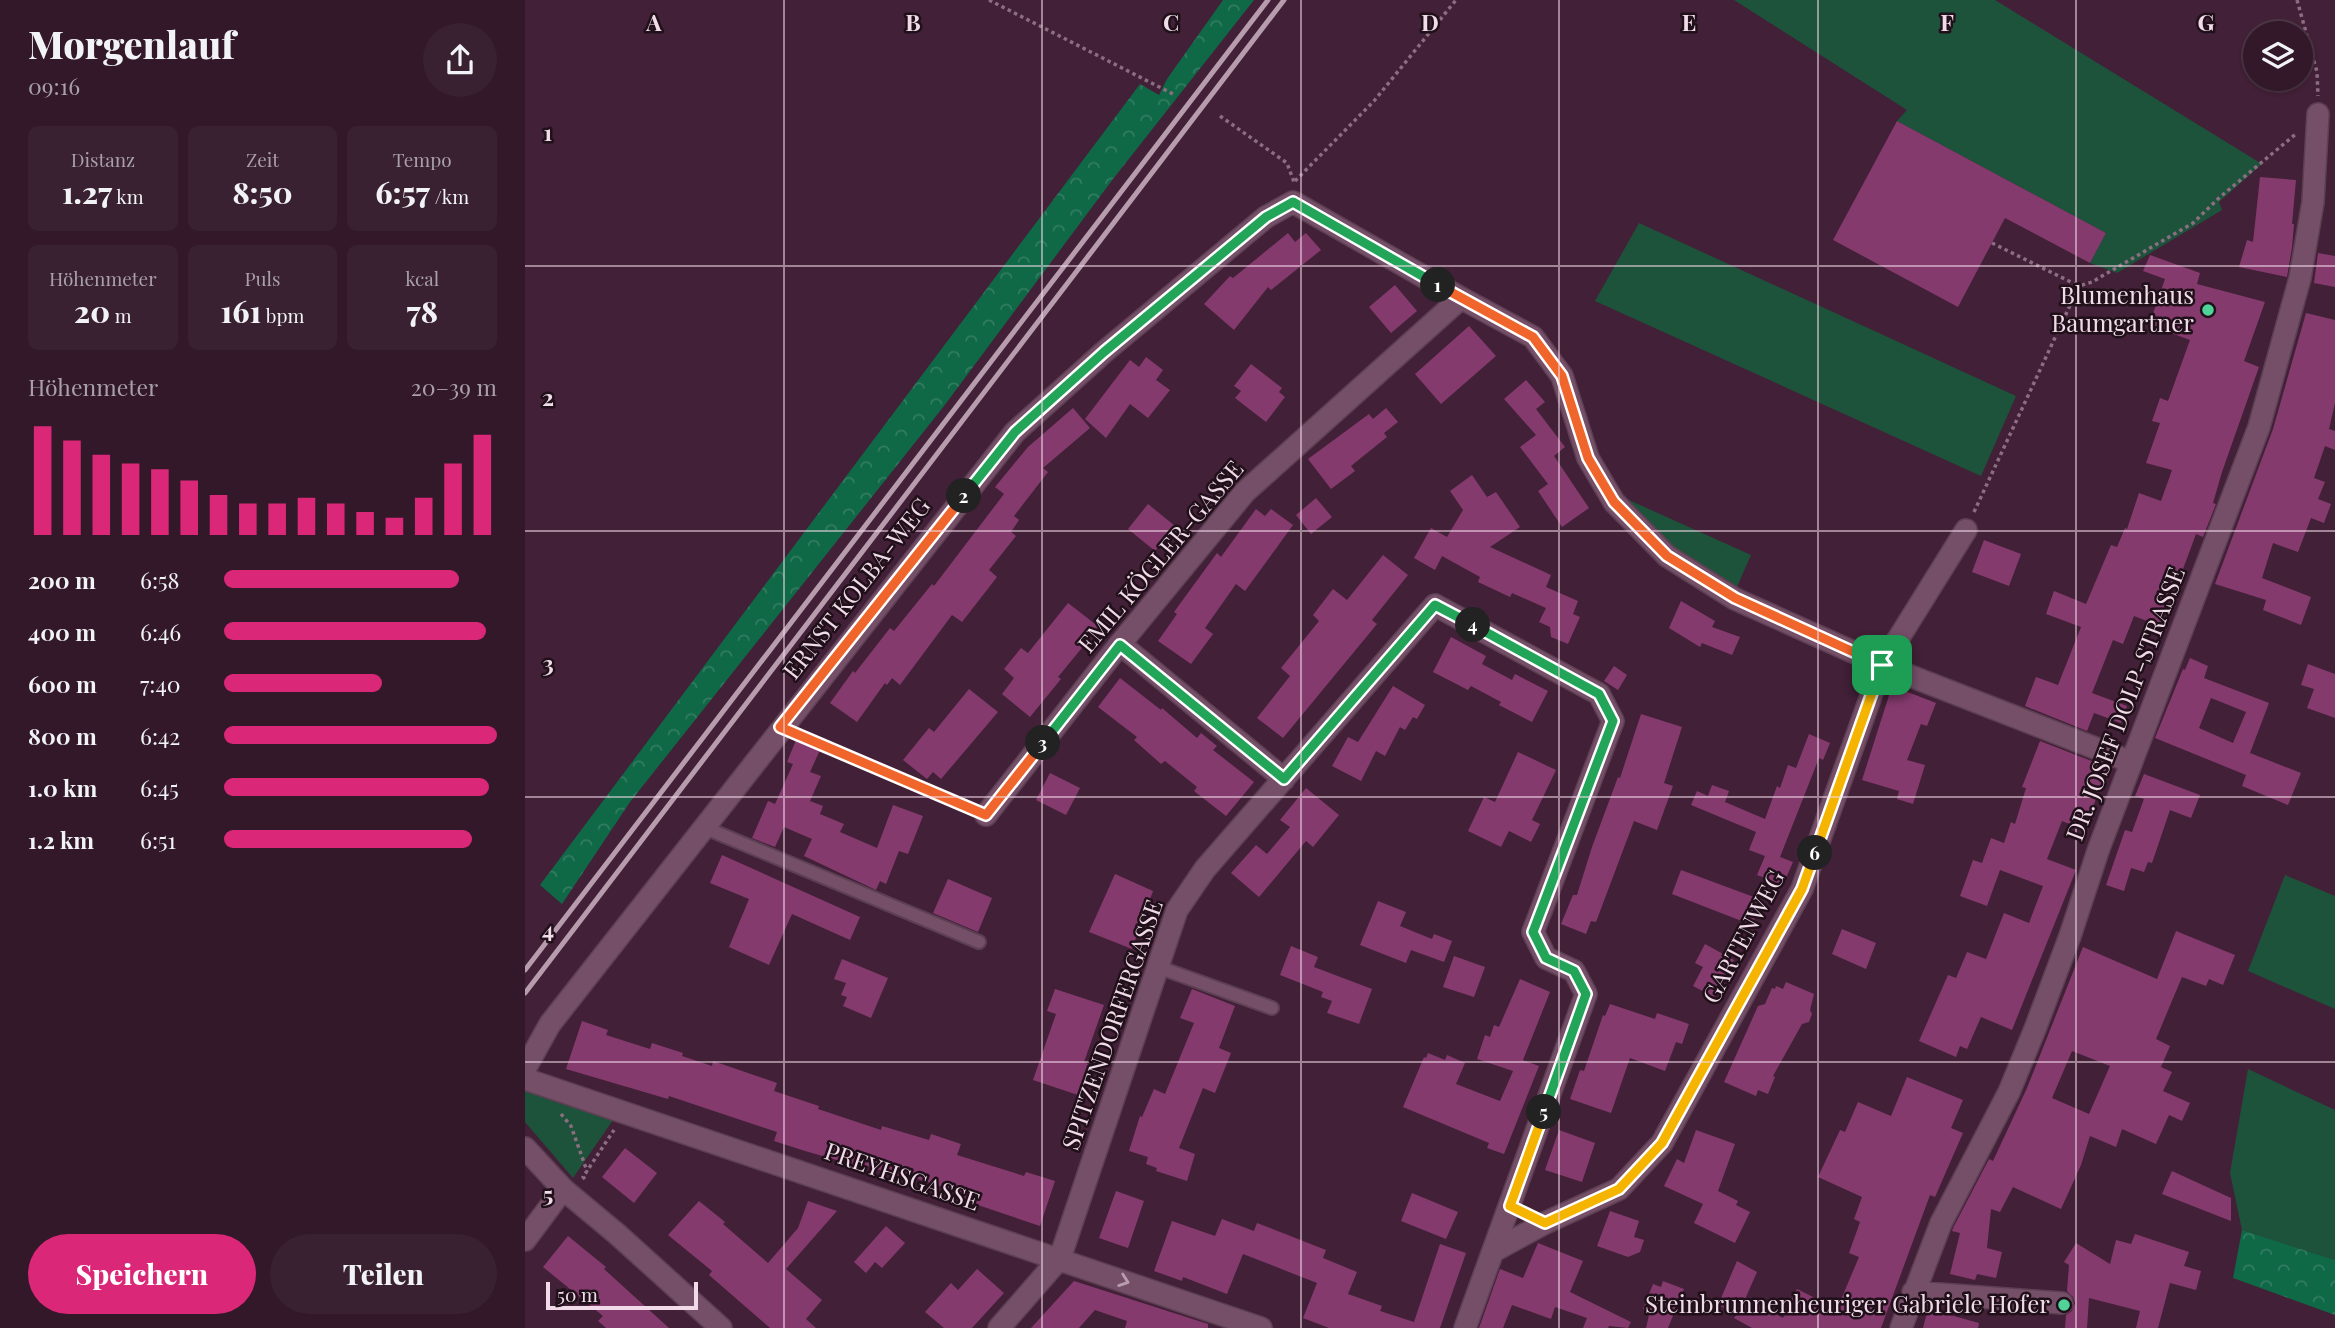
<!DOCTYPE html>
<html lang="de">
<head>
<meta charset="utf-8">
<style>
  :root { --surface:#321829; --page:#3a2131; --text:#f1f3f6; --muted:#a8a0a8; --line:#4d3746; --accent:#db2777 }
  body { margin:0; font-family:"Playfair Display",serif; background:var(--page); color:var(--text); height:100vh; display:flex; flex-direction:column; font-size:26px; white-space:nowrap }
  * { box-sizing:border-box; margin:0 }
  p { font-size:23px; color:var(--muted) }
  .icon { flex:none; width:38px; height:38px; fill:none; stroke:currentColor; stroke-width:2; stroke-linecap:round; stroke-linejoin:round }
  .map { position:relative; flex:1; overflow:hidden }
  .details { display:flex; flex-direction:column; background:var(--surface); width:525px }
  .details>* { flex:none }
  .fabs { position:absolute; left:1718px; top:21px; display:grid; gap:14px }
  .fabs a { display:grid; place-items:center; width:70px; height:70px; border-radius:50%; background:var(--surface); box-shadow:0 2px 5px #0004,0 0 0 2px var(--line); font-size:35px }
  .scale { position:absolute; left:21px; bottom:18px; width:152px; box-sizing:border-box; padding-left:7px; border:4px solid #f2dbe9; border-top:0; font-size:19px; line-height:24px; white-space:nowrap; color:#f2dbe9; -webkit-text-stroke:5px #20101a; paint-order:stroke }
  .pin { position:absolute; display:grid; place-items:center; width:60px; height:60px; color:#fff; margin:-30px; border-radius:14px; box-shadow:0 4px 10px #0006 }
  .km { position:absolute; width:35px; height:35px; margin:-18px; border-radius:50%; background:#222; color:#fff; font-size:19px; line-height:35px; text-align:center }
  .round { display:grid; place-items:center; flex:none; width:74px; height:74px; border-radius:37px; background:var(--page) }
  .headline { display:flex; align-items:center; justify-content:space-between; height:119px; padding:0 28px }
  h1 { font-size:38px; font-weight:800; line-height:52px }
  .figures { display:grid; grid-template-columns:repeat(3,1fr); gap:10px; height:119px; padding:7px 28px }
  .figures div { display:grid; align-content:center; border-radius:10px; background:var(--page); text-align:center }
  .figures b { font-size:30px; font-weight:800 }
  .figures small { font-size:19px; font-weight:400 }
  .figures p { font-size:19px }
  .chart { height:196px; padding:14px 28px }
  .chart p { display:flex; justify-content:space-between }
  .chart svg { width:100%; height:126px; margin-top:7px; stroke:var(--accent); stroke-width:6 }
  .primary-button { display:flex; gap:14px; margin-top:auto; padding:14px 28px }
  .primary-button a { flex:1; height:80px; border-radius:42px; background:var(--accent); color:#fff; font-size:28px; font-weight:800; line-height:80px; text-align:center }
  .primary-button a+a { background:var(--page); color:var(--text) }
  ul { padding:0 28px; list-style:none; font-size:23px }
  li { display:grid; grid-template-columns:112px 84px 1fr; align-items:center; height:52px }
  li i { height:18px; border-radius:9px; background:var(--accent) }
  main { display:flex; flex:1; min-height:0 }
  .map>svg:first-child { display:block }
</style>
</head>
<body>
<main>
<section class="details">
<div class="headline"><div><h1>Morgenlauf</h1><p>09:16</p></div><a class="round"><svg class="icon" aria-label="share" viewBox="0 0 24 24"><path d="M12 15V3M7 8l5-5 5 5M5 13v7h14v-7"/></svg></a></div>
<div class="figures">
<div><p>Distanz</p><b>1.27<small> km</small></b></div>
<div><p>Zeit</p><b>8:50</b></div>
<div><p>Tempo</p><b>6:57<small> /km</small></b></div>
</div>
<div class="figures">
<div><p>Höhenmeter</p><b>20<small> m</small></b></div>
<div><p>Puls</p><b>161<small> bpm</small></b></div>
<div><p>kcal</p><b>78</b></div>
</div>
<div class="chart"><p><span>Höhenmeter</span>20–39 m</p>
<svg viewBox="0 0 160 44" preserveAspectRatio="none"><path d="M5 44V6M15 44V11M25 44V16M35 44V19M45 44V21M55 44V25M65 44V30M75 44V33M85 44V33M95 44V31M105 44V33M115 44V36M125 44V38M135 44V31M145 44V19M155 44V9"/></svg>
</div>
<ul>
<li><b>200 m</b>6:58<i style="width:86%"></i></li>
<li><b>400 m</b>6:46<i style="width:96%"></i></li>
<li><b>600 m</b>7:40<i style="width:58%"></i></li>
<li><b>800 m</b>6:42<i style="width:100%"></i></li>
<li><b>1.0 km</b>6:45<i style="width:97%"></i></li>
<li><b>1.2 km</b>6:51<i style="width:91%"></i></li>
</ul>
<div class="primary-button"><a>Speichern</a><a>Teilen</a></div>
</section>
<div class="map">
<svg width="1810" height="1328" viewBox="0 0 1810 1328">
  <defs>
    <pattern id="forest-crowns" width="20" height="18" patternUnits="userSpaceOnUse" patternTransform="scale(1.75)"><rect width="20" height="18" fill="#0f6846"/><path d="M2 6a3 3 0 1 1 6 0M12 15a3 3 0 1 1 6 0" fill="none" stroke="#327d61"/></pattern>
  </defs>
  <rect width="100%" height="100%" fill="#422037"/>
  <path fill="#1d533b" d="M1209,0H1470L1737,164L1694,202L1697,210L1592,273L1565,263L1581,233L1372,121L1382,110Z
    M1114,223L1491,396L1456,476L1070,301Z
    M1095,496L1226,555L1211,589L1147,552Z
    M1760,875L1810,896V1009L1723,971Z
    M1723,1069L1810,1110V1260L1717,1230L1705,1173Z
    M0,1088L88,1120L48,1178L0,1122Z"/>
  <path fill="url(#forest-crowns)" d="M698,0H729L588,179L419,406L105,802L37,904L15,885L615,84L634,95L642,79Z
    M1717,1230L1810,1260V1315L1708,1278Z"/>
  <path fill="#853a6e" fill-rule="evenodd" d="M1372,121L1581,233L1565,263L1480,218L1433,307L1308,240Z
    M1735,177L1771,180L1767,224H1769L1767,247L1762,277L1714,267L1722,240L1728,242Z
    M763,233L770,242L781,233L796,250L746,290L743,287L709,330L679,304L705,276L708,278Z
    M1793,253L1810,256V287L1789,283Z
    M1625,255L1675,273L1672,284L1740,302L1719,361L1734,367L1697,472L1688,503L1691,504L1678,537L1671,534L1658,569L1656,568L1635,626L1609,616L1598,644L1588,640L1567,693L1602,706L1596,723L1569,713L1562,731L1500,706L1511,677L1533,685L1556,627L1521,614L1529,591L1561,604L1586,545L1592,547L1600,528L1602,529L1614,493L1636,501L1647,470L1621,463L1635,423L1627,421L1635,398L1643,401L1665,340L1624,325L1640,279L1618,271Z
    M870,285L892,311L866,333L844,307Z
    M1781,313L1810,320V403L1804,429L1810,431V450L1800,446L1789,478L1800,482L1793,499L1806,504L1799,523L1786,518L1773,552L1748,543L1737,578L1786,597L1776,625L1738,610L1741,600L1690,584L1748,429Z
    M944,326L971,356L916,404L890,374Z
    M621,357L638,370L631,380L645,390L623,418L605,404L581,438L560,419L605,360L614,367Z
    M726,364L757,388L754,392L760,397L741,422L710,398L716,391L709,386Z
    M1001,380L1020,402L1011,409L1040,447L1029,456L1064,508L1037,527L1013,491L1023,484L995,447L1011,435L979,399Z
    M548,408L565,428L518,468L523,472L489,516L494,520L486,532L491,536L464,570L472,577L437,622L427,615L375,685L367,678L362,685L360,683L332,722L305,703L328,671L330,673L365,628L369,631L407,584L409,586L479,494L470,487L503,447Z
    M861,408L873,422L859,433L862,437L826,466L830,471L806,489L783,459L844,414L848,419Z
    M947,475L962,497L971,492L995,527L965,547L1026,575L1021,587L1053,601L1048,614L1055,617L1043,644L1026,637L1025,627L1014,622L1021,608L987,593L985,597L953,582L955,577L917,556L910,570L889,558L906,528L922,537L938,510L925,491Z
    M791,498L807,517L786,534L771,515Z
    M623,504L650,526L630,551L603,529Z
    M731,509L740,516L746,509L768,525L720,591L711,584L680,628L688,634L666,664L633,641L652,614L649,612L684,564L692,553L696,557Z
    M1459,540L1496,554L1484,586L1447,572Z
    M858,555L883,575L847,620L852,624L758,738L732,718L765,676L756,668L794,621L788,615L808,589L822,600Z
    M1156,601L1190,621L1187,627L1215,637L1207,655L1177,643L1175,647L1144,628Z
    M543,603L574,627L533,677L536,679L505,717L477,694L489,678L479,669L496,648L503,653Z
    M926,637L961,656L957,664L987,680L990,674L1023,691L1007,722L974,705L976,702L946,686L943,690L908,672Z
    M1665,658L1683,666L1679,678L1744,703L1725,753L1776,773L1763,805L1717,786L1721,775L1630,738L1658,669L1660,670ZM1686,698L1721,712L1708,743L1674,728Z
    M1783,664L1810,674V718L1782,708L1789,689L1776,685Z
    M1089,666L1102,675L1093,690L1079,681Z
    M595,678L636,710L637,708L672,738L676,733L692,746L688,750L729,782L701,816L669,791L672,787L640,761L636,764L609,740L612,737L573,707Z
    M868,686L900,705L892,719L888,717L880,730L875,727L860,756L851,751L836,781L807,766L823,737L833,742Z
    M1367,686L1411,703L1402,726L1396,724L1382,760L1400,765L1388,804L1372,799L1374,791L1337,780Z
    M444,689L473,712L416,779L408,772L402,779L378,760L404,728L409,732Z
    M1116,714L1157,727L1139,783L1148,786L1132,830L1109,821L1071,922L1066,921L1061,934L1036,924L1048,895H1052L1067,847L1093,777L1095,778Z
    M1284,734L1305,743L1298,760L1294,758L1255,857L1268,862L1258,885L1232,875L1240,856L1224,850L1231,832L1166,805L1172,791L1183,796L1187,785L1204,791L1200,802L1240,819L1252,786L1255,788L1263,765L1271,768Z
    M271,740L295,750L285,772L296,776L285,801L298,806L295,814L319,824L315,832L352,848L368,805L398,816L383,854L374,851L361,884L355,881L351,890L279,856L287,839L259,827L250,847L227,838L243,801L250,804L268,764L262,762Z
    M1515,741L1582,767L1560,830L1537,821L1522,859L1551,870L1487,1030L1456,1017L1442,1049L1435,1046L1431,1057L1394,1041L1423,975L1431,978L1442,952L1461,959L1479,913L1504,923L1518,886L1475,870L1462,906L1435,896L1448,860L1457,863L1466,838L1479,843L1486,822L1490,824L1501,788L1497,787Z
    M993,752L1031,770L1007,820L1015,824L1006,842L984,831L976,847L943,831L959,797L970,802Z
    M525,773L555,788L541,815L511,800Z
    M1619,774L1675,795L1666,818L1645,810L1627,863L1623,862L1619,872L1606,868L1599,891L1581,885L1600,830L1607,832L1619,799L1610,796Z
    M781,788L814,815L788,847L781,841L734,897L706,873L731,845L742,854L765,827L755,820Z
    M197,855L335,917L325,940L267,914L244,965L204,947L224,899L185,883Z
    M1156,870L1237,900L1227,925L1147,894Z
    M590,874L628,891L607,949L564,932Z
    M423,879L467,898L453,932L408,913Z
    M853,901L881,912L875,926L907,939L909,934L927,941L919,962L886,950L881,963L835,945Z
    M1317,929L1351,943L1341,969L1307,954Z
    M1651,931L1710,955L1698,985L1684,979L1681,986L1657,977L1631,1039L1645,1046L1636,1067L1647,1072L1638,1091L1665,1103L1657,1121L1644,1115L1631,1144L1597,1129L1591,1147L1565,1136L1556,1165L1536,1209L1488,1187L1475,1212L1466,1209L1462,1248L1477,1252L1471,1278L1452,1274L1450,1280L1425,1274L1435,1233L1427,1231L1428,1228L1464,1159L1468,1161L1502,1088L1558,947L1632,979ZM1547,1051L1585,1066L1564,1114L1527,1098Z
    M1180,944L1209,960L1189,997L1168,986L1178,967L1170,963Z
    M766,946L793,957L789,967L847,989L834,1024L802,1013L807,1001L796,997L798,992L755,975Z
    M929,956L960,967L949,997L918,987Z
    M317,959L363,978L346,1018L318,1006L322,997L316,995L321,983L309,979Z
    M995,979L1025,992L998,1060L1014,1066L979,1154L962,1148L964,1143L878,1107L899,1057L901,1058L903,1053L920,1060L922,1055L940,1063L931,1084L975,1101L988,1071L952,1059L960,1035L965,1037L969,1025L974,1027Z
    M1261,982L1289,994L1285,1010L1287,1014L1284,1022L1277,1024L1248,1076L1250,1077L1243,1094L1233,1090L1231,1096L1199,1082L1233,1006L1240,1004L1247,988L1250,989L1251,986L1258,989Z
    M530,989L579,1005L559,1062L563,1064L553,1095L508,1080L531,1014L522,1011Z
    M667,989L710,1006L694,1048L706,1053L690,1093L678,1088L654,1148L670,1154L662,1181L631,1171L632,1168L621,1164L623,1157L604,1151L615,1116L617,1117L629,1089L640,1094L669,1023L655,1018Z
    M1085,1004L1130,1019L1132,1013L1164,1024L1157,1044L1151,1042L1140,1071L1105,1058L1086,1113L1045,1099L1055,1070L1059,1071L1078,1015L1080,1016Z
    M57,1021L83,1030L81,1035L125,1049L127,1043L158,1053L157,1056L187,1066L188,1061L252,1083L249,1091L294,1106L293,1109L356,1130L357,1126L404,1140L406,1134L436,1144L432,1155L499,1176L501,1172L530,1181L515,1226L438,1200L439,1194L375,1173L374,1176L330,1162L329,1165L280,1151L249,1141L252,1132L144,1096L143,1099L41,1069Z
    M1382,1077L1438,1100L1426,1128L1438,1133L1410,1197L1405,1195L1356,1328H1227L1209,1318L1212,1314L1193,1305L1212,1261L1232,1272L1221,1297L1258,1318L1272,1289L1312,1309L1334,1257L1324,1253L1335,1222L1329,1219L1337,1197L1293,1177L1315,1130L1320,1132L1333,1102L1366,1116Z
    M1034,1130L1070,1143L1057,1182L1020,1170Z
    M1171,1130L1210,1144L1193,1191L1213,1201L1211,1205L1225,1212L1210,1243L1169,1223L1178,1204L1139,1186L1152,1159L1159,1163Z
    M100,1148L132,1173L109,1203L77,1177Z
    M1647,1171L1706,1198V1221L1637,1194Z
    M591,1191L619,1201L603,1248L574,1238Z
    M887,1193L933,1212L921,1239L876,1221Z
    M174,1201L200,1222L198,1224L243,1263L273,1228L283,1201L312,1211L261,1269L297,1300L281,1319L291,1328H245L184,1275L187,1271L143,1235Z
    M1085,1211L1114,1221L1109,1237L1119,1240L1115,1252L1103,1257L1072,1246Z
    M697,1219L729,1231L732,1223L801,1250L798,1258L832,1272L823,1294L857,1306L855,1311L889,1322L915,1244L941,1253L915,1328H804L778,1318L792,1283L718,1254L702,1294L658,1277L657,1281L629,1271L647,1221L690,1236Z
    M361,1226L380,1243L357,1268L350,1262L341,1273L329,1262Z
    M1610,1234L1664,1252L1659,1266L1676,1271L1671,1290L1645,1283L1633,1328H1611L1615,1311L1564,1298L1562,1328H1540L1541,1315L1547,1311L1550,1303L1548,1297L1542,1291L1544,1265L1539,1262L1551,1243L1585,1264L1591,1240L1606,1244Z
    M43,1236L81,1267L79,1269L144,1328H81L73,1321L78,1316L18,1267Z
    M1013,1243L1058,1261L1045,1292L1106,1322L1103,1328L1084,1326L1083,1328H1058L1062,1318L1030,1307L1026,1319L987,1305L978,1328H954L975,1269L998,1278Z
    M452,1269L479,1293L447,1328H419L400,1312L426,1283L433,1290Z
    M549,1281L683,1324V1328H600L602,1321L570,1310L554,1328H506Z
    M1138,1281L1159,1289L1143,1328H1121L1125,1311L1118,1309L1128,1284L1136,1287Z
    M1403,1309L1454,1323L1453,1328H1398Z"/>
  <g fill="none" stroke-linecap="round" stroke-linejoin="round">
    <g stroke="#5d3f53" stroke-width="16">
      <path id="lane" d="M178,827L454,942
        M633,967L747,1008"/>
    </g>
    <g stroke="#5d3f53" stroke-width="24">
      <path id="street" d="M595,644L759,779
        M461,815L595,644L720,492L936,298
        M0,1069L25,1024L490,432L579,352L741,217L768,202L936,298L1008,337L1037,376L1063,458L1089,502L1142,556L1210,599L1357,665L1606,762
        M0,1079L736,1328
        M0,1240L38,1189
        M969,1251L1020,1223L1094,1189L1137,1143L1277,889L1357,665L1441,530
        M1388,1292L1537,1303
        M474,1328L535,1258L652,910L680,869L910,605L1074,694L1088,721L1008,932L1021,958L1049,971L1061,994L940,1328
        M1376,1328L1416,1223L1484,1092L1510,1029L1545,936L1574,848L1734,427L1775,278L1788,202L1793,114"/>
    </g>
    <g stroke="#5d3f53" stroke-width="24">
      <path id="secondary" d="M0,1148L38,1189L92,1234L196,1328"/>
    </g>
    <path stroke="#8b6e81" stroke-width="3.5" stroke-dasharray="3.5 3.5" stroke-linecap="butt" d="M464,0L650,95
      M1772,0L1792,72L1793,96
      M695,116L762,163L769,182
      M770,181L849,101L931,0
      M1467,243L1554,286
      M1449,512L1554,286L1567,282L1668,223L1695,197L1772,133
      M277,736L443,808
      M36,1114L46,1126L62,1171
      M60,1179L58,1177L89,1130"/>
    <use href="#lane" stroke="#754f68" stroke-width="12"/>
    <use href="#street" stroke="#754f68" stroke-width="21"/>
    <use href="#secondary" stroke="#754f68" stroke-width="21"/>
    <path stroke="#b79cad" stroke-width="5" d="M0,970L743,0
      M0,993L759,0"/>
  </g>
  <defs><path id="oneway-chevron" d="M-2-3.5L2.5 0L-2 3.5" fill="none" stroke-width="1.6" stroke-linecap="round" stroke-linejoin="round" transform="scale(1.75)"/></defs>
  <use stroke="#ba9caf" href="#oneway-chevron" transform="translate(599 1281) rotate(19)"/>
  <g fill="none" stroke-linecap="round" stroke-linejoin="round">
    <g stroke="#fff" stroke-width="14">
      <path id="split-1" d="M913,285L1008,337L1037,376L1063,458L1089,502L1142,556L1210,598L1357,665"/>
    </g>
    <g stroke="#fff" stroke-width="14">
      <path id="split-2" d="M439,496L490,432L579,352L741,217L768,202L913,285"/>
    </g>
    <g stroke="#fff" stroke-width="14">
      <path id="split-3" d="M439,496L255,727L461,815L518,743"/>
    </g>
    <g stroke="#fff" stroke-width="14">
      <path id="split-4" d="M518,743L595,645L759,779L910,605L948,625"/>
    </g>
    <g stroke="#fff" stroke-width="14">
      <path id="split-5" d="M948,625L1074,694L1088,721L1008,932L1021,958L1049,971L1061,994L1019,1112"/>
    </g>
    <g stroke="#fff" stroke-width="14">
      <path id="split-6" d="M1019,1112L985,1206L1020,1223L1094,1189L1137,1143L1277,889L1290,853"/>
    </g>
    <g stroke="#fff" stroke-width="14">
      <path id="split-7" d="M1290,853L1357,665"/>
    </g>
    <use href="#split-1" stroke="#f0652b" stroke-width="9"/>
    <use href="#split-2" stroke="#22a559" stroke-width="9"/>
    <use href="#split-3" stroke="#f0652b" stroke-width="9"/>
    <use href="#split-4" stroke="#22a559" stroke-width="9"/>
    <use href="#split-5" stroke="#22a559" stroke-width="9"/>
    <use href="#split-6" stroke="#f5b400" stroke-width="9"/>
    <use href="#split-7" stroke="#f5b400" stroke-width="9"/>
  </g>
  <path fill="none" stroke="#f2dbe9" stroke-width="2" stroke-opacity="0.55" d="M259,0V1328M517,0V1328M776,0V1328M1034,0V1328M1293,0V1328M1551,0V1328M0,266H1810M0,531H1810M0,797H1810M0,1062H1810"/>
  <g fill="#4fd399" stroke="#20101a" stroke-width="2.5">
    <circle cx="1683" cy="310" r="7"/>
    <circle cx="1539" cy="1305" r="7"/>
  </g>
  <g text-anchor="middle" stroke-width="5" stroke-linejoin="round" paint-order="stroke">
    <g font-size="24" fill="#f2dbe9" stroke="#20101a" text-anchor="end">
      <text x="1669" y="304">Blumenhaus<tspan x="1669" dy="28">Baumgartner</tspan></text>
      <text x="1525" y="1313">Steinbrunnenheuriger Gabriele Hofer</text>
    </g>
    <g font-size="24" fill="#f2dbe9" stroke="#20101a">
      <text transform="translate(636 557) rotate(-50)" y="8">EMIL KÖGLER-GASSE</text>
      <text transform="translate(332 589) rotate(-52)" y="8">ERNST KOLBA-WEG</text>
      <text transform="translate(1601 704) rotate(-69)" y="8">DR. JOSEF DOLP-STRASSE</text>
      <text transform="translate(1219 937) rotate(-62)" y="8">GARTENWEG</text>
      <text transform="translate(588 1025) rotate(-71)" y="8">SPITZENDORFERGASSE</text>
      <text transform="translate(377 1177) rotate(19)" y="8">PREYHSGASSE</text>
    </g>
  </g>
  <g font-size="23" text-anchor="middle" font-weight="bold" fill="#f2dbe9" stroke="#20101a" stroke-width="5" stroke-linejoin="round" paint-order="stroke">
    <text x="129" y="31">A</text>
    <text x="388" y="31">B</text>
    <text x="646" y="31">C</text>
    <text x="905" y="31">D</text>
    <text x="1164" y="31">E</text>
    <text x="1422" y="31">F</text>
    <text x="1681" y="31">G</text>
    <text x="23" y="141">1</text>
    <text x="23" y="406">2</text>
    <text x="23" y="672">3</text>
    <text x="23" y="938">4</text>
    <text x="23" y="1203">5</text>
  </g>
</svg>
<div class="fabs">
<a><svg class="icon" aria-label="layers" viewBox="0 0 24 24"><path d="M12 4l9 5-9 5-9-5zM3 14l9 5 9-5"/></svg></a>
</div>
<div class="scale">50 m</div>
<div class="pin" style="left:1357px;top:665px;background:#1e9e55"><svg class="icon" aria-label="arrive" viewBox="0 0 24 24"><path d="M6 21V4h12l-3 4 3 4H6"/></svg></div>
<b class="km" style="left:913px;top:285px">1</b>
<b class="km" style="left:439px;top:496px">2</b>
<b class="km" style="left:518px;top:743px">3</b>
<b class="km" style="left:948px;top:625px">4</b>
<b class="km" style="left:1019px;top:1112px">5</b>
<b class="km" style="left:1290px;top:853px">6</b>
</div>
</main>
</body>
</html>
